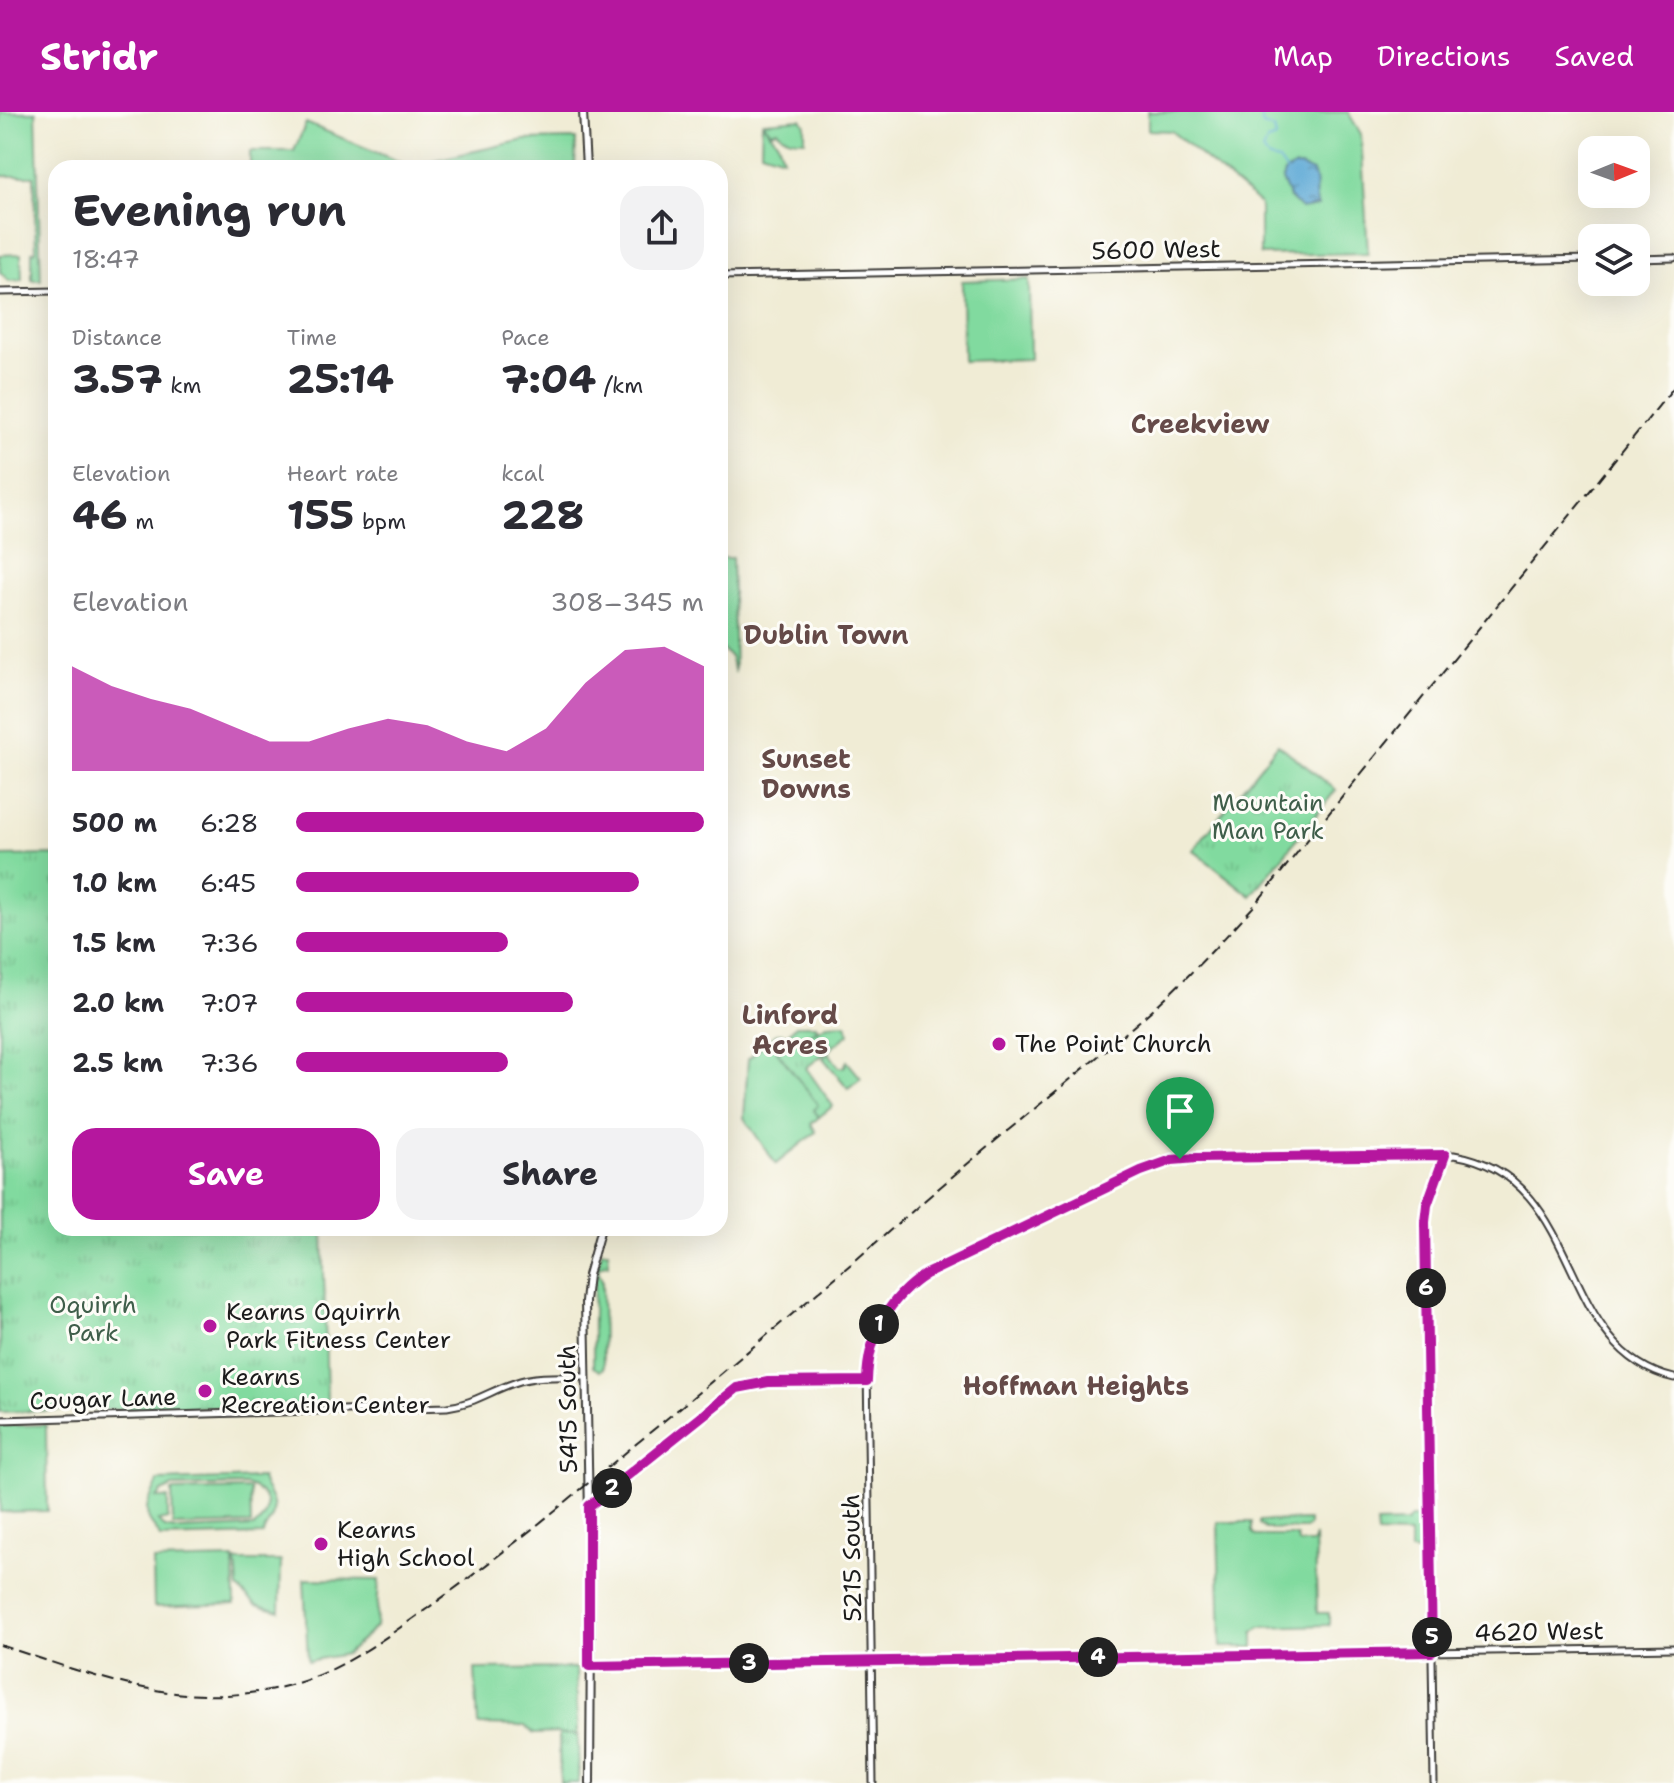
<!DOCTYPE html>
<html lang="en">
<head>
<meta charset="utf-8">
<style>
  :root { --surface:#fff; --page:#f2f2f3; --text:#2b2b33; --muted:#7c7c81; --accent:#b5179e }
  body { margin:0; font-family:"Shantell Sans",sans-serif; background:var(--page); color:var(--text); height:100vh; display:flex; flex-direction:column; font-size:30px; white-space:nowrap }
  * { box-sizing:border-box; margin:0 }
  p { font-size:26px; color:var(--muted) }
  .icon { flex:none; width:44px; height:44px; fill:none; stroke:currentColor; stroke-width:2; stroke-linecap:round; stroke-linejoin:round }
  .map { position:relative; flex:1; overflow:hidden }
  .panel { position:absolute; left:48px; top:48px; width:680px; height:1076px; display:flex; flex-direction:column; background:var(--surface); border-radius:24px; box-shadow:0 8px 32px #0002 }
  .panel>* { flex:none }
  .needle { width:52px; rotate:89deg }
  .controls { position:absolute; left:1578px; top:24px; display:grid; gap:16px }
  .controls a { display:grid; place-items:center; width:72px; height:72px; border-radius:16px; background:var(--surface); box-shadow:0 8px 32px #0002; font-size:40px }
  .pin { position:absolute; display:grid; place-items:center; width:68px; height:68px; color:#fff; margin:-82px -34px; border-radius:50% 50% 50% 0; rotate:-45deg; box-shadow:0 0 8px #0007 }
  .pin .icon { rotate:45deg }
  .km { position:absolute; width:40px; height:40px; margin:-20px; border-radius:50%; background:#222; color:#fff; font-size:22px; line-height:40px; text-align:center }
  .round { display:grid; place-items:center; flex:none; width:84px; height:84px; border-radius:24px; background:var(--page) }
  .overview { display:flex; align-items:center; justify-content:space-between; height:136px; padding:0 24px }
  h1 { font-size:44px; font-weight:700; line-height:60px }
  .stats { display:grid; grid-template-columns:repeat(3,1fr); gap:12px; height:136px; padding:8px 24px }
  .stats div { display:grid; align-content:center }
  .stats b { font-size:40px; font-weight:700 }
  .stats small { font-size:22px; font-weight:400 }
  .stats p { font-size:22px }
  .chart { height:224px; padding:16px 24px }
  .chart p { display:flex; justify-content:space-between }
  .chart svg { width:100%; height:144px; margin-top:8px; fill:var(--accent); opacity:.7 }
  .button { display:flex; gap:16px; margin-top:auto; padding:16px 24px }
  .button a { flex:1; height:92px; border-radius:24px; background:var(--accent); color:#fff; font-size:32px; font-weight:700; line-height:92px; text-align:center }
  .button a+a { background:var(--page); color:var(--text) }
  ul { padding:0 24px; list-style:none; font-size:26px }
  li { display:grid; grid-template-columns:128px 96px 1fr; align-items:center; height:60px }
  li i { height:20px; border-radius:10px; background:var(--accent) }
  header { display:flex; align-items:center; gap:48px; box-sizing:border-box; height:112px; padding:0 40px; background:var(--accent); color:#fff }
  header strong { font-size:38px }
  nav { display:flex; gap:44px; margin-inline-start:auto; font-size:28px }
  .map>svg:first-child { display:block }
</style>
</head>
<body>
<header>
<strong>Stridr</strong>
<nav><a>Map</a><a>Directions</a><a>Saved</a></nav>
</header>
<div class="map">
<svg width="1674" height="1671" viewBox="0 0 1674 1671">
  <defs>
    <pattern id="park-tufts" width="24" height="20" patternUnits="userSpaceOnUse" patternTransform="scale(2)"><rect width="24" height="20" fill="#81da9f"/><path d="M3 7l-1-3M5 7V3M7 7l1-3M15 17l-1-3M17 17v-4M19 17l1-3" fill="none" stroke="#6fba88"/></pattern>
    <pattern id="water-ripples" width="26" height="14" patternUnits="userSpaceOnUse" patternTransform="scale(2)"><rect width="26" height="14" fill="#5da9d6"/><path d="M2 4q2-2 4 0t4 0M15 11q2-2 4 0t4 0" fill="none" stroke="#4c89ad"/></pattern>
  </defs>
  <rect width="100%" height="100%" fill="#fdfcf7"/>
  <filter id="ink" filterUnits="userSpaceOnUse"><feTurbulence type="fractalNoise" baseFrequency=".0125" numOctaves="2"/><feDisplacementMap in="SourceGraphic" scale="16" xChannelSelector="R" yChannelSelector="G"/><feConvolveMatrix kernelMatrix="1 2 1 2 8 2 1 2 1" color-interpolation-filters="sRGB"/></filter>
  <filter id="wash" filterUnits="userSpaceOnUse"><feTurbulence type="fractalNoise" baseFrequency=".006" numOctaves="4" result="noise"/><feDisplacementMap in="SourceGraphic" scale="32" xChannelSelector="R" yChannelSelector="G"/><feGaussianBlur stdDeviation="1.8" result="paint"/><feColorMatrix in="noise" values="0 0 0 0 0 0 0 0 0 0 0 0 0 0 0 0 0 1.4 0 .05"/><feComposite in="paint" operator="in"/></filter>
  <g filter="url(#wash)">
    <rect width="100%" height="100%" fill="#f0ecd5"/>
    <path fill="#81da9f" stroke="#4e7b5e" stroke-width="2" fill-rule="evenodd" d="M0,0H36L41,168H32V140L36,139L34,64H0Z
      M1148,0H1348L1361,22L1368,141L1260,143V92L1171,19L1148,18Z
      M801,7L805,12V28C792,28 785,27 777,18L771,20L763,10Z
      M306,11L409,54L524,28L576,27L575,56H250V39H294Z
      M762,11L778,30L783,46L761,39Z
      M21,142L22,168L9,169L0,160V143Z
      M1029,167L1030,247L963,249L962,169Z
      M720,446H732L735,561L730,545L720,535Z
      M796,913H816L818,917L777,939L819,993L814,998L819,1005L811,1012L816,1020L776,1052L744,1006L748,947L774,924L778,921L788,922Z
      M829,941L839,955H844L847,949L861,966L848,976L823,946Z
      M46,1313L47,1399L0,1400V1314Z
      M262,1366C264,1379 278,1387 272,1405C269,1412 264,1415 263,1423L160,1426C158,1418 153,1416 149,1408C142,1391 155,1382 158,1369ZM245,1373C269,1378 274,1401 254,1415L176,1418L165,1416L158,1409L168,1407V1386H157L162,1380L172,1375Z
      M250,1377L251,1412L173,1414L172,1379Z
      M1410,1406H1420L1423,1409L1424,1440L1410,1439V1423L1377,1422L1376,1412L1406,1411Z
      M1309,1408V1414L1305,1417H1265L1259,1412V1409Z
      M1218,1410H1252V1420L1256,1424H1297L1298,1431H1313L1315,1424L1317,1501H1329V1513L1260,1515L1254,1520V1535H1221Z
      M234,1447L235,1492L154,1495L153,1449Z
      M236,1449H281L280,1499L256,1493L238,1476Z
      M304,1467L379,1468L376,1515L346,1542L308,1549Z
      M576,1556L579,1665H560L559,1621L534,1622L525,1614L478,1613L475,1557Z"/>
    <path fill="url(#park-tufts)" stroke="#4e7b5e" stroke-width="2" d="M1278,632L1336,678L1251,784L1193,738Z
      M56,743V1116H323L327,1292L0,1300V744Z
      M846,912L849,922L806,956L833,994L819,1005L814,998L818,993L777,939L827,913Z
      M602,1139H608L609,1152L602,1153L598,1158L602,1168L603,1256L600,1259L593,1255C594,1213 589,1180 602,1139Z
      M559,1622H578V1671H560Z"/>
    <path fill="url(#water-ripples)" stroke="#3c6279" stroke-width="2" d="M1294,55H1301L1313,60C1319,72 1312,82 1318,94L1301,97L1289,85L1282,68L1284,61Z"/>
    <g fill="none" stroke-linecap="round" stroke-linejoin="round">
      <path stroke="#5da9d6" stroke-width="2" d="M1259,0L1263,13L1274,17L1276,26L1267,29L1263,39L1269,47L1279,49L1287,60"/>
    </g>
  </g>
  <g filter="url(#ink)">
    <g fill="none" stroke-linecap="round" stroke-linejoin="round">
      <g stroke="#3c3b38" stroke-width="9">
        <path id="secondary" d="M1636,147L1674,146
          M720,164L1592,147
          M0,180L56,179
          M0,1308L447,1295C473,1292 490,1279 514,1271C536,1263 562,1265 585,1265
          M589,1394L737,1276L757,1271L867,1269
          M589,1554L1674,1536
          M873,1671L867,1255C873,1211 897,1178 935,1157L1141,1059L1172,1048L1197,1046L1454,1043C1587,1065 1554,1237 1674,1266
          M1434,1671L1425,1110L1429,1087L1445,1043"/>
      </g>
      <g stroke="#3c3b38" stroke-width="10">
        <path id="primary" d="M583,0L586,56
          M590,1671L591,1511L585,1189L588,1163L601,1116"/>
      </g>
      <use href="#secondary" stroke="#fff" stroke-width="5"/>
      <use href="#primary" stroke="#fff" stroke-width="6"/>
      <path stroke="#1c1c1c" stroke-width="2" stroke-dasharray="12 6" stroke-linecap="butt" d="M0,1533C100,1566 188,1602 294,1572C345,1557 385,1526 428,1496C478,1460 527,1422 575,1382C695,1284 814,1185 931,1083C1001,1022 1075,966 1145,904C1184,870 1219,832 1254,794L1674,275"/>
    </g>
  </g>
  <g fill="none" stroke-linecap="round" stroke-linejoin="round" filter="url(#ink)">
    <g stroke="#fff" stroke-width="16">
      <path id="route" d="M1445,1043L1427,1093L1425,1110L1432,1540L589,1554V1394L737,1276L768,1270L867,1269C868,1224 888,1186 926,1162L1141,1059L1172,1048L1197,1046Z"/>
    </g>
    <use href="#route" stroke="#b5179e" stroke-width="10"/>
  </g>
  <g fill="#b5179e" stroke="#fdfcf7" stroke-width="3">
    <circle cx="999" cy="932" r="8"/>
    <circle cx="210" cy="1214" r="8"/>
    <circle cx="205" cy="1279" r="8"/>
    <circle cx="321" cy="1432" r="8"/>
  </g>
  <g text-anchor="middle" stroke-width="6" stroke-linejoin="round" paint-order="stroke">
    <g font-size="24" fill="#1c1c1c" stroke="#fdfcf7">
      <text transform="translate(1156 138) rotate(-1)" y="8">5600 West</text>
      <text transform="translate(103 1287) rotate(-2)" y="8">Cougar Lane</text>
      <text transform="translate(568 1297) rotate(-91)" y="8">5415 South</text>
      <text transform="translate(852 1446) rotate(-91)" y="8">5215 South</text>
      <text transform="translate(1539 1520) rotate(-1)" y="8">4620 West</text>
    </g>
    <g font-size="24" fill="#3f5e4a" stroke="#fdfcf7">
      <text x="1268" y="699">Mountain<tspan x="1268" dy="28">Man Park</tspan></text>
      <text x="93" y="1201">Oquirrh<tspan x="93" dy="28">Park</tspan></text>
    </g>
    <g font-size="24" fill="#1c1c1c" stroke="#fdfcf7" text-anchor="start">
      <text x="1015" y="940">The Point Church</text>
      <text x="226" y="1208">Kearns Oquirrh<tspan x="226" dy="28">Park Fitness Center</tspan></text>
      <text x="221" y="1273">Kearns<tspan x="221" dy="28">Recreation Center</tspan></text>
      <text x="337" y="1426">Kearns<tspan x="337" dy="28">High School</tspan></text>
    </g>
    <g font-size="26" font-weight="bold" fill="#654a48" stroke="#fdfcf7">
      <text x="1200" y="321">Creekview</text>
      <text x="826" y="532">Dublin Town</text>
      <text x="806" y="656">Sunset<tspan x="806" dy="30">Downs</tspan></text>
      <text x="790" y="912">Linford<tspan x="790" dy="30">Acres</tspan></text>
      <text x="1076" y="1283">Hoffman Heights</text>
    </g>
  </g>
</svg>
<div class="controls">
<a><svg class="needle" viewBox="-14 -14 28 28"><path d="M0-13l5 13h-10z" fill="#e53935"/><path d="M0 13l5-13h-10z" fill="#7c7c81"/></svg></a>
<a><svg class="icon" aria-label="layers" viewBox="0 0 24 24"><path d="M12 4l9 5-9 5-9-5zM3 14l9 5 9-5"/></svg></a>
</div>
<div class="pin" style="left:1180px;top:1047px;background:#1e9e55"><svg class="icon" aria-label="arrive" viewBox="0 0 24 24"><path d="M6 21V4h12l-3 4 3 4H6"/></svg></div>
<b class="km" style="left:879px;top:1212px">1</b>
<b class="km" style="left:612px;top:1376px">2</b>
<b class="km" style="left:749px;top:1551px">3</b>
<b class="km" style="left:1098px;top:1545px">4</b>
<b class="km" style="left:1432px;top:1525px">5</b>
<b class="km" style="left:1426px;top:1176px">6</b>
<section class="panel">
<div class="overview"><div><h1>Evening run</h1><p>18:47</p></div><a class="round"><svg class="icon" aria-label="share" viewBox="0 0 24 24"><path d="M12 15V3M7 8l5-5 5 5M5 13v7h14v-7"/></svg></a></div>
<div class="stats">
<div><p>Distance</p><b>3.57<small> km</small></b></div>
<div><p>Time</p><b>25:14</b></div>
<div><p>Pace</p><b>7:04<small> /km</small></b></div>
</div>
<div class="stats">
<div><p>Elevation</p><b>46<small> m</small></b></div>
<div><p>Heart rate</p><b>155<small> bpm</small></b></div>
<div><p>kcal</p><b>228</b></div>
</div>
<div class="chart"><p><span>Elevation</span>308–345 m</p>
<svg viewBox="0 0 160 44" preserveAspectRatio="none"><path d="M0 44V12L10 18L20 22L30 25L40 30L50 35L60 35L70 31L80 28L90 30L100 35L110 38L120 31L130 17L140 7L150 6L160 12V44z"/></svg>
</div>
<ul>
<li><b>500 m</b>6:28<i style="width:100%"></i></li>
<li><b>1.0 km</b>6:45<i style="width:84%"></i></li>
<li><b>1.5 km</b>7:36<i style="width:52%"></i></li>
<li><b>2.0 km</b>7:07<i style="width:68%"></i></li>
<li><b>2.5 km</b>7:36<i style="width:52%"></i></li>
</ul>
<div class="button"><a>Save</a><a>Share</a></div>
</section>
</div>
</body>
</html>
